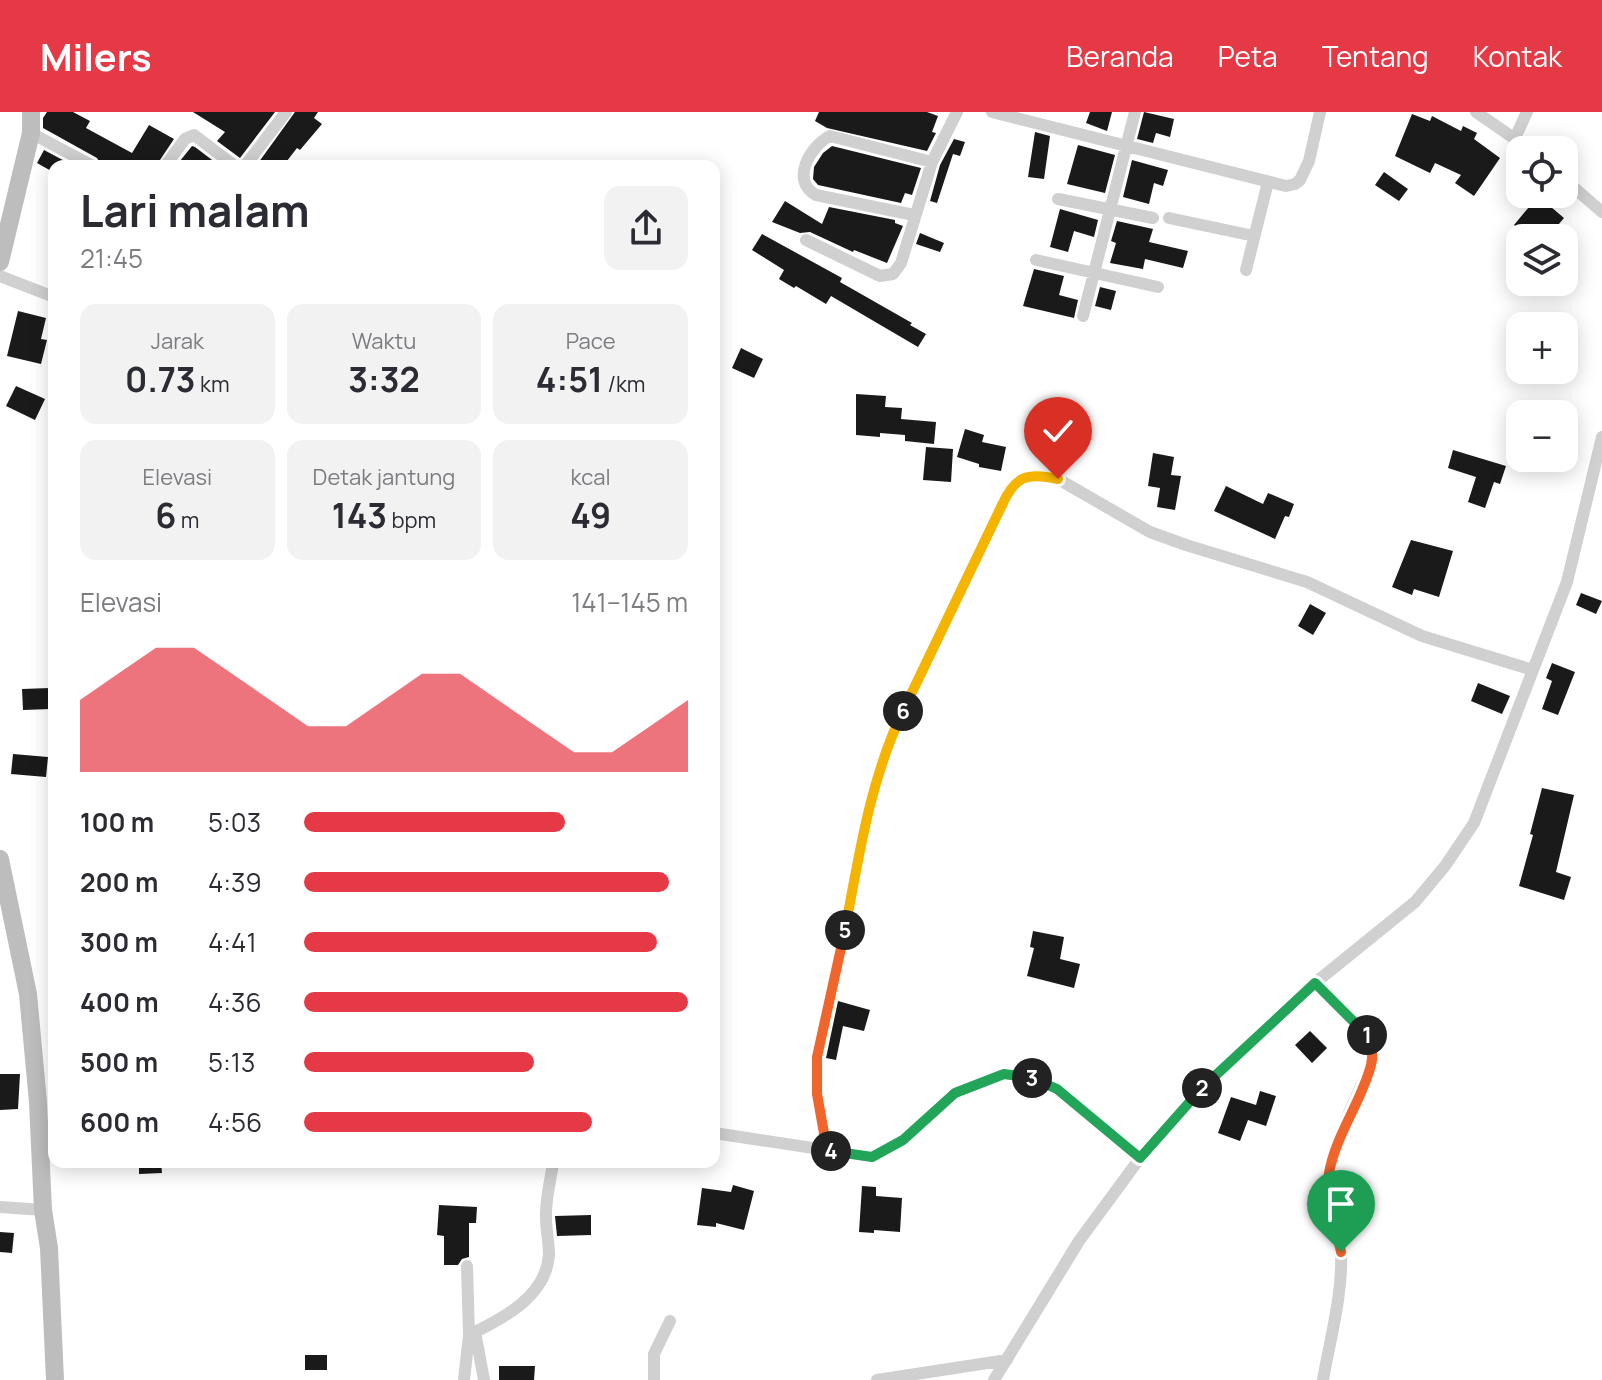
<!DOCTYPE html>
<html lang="id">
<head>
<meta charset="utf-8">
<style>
  :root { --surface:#fff; --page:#f2f2f3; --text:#2b2b33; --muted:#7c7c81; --accent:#e63946 }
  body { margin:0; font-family:Manrope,sans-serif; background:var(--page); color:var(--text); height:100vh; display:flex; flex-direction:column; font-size:30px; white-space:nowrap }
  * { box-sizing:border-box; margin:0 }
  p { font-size:26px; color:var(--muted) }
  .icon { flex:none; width:44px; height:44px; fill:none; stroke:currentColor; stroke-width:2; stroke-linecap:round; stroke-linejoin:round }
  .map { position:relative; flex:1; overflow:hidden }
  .panel { position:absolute; left:48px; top:48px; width:672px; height:1008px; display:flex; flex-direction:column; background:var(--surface); border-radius:16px; box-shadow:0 4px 20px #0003 }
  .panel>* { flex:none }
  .fabs { position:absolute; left:1506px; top:24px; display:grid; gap:16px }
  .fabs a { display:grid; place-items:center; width:72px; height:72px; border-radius:16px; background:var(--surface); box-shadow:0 4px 20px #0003; font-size:40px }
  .pin { position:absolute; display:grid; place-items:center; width:68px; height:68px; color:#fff; margin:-82px -34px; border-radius:50% 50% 50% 0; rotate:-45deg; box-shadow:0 0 8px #0007 }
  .pin .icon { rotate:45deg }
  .km { position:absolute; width:40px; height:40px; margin:-20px; border-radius:50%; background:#222; color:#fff; font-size:22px; line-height:40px; text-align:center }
  .round { display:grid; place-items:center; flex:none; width:84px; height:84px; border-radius:16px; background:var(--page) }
  .head { display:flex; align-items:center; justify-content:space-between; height:136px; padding:0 32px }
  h1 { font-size:44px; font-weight:700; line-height:60px }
  .stats { display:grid; grid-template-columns:repeat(3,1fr); gap:12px; height:136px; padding:8px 32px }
  .stats div { display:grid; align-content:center; border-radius:16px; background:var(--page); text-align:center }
  .stats b { font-size:34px; font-weight:700 }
  .stats small { font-size:22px; font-weight:400 }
  .stats p { font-size:22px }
  .chart { height:224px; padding:16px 32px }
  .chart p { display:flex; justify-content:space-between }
  .chart svg { width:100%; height:144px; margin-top:8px; fill:var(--accent); opacity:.7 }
  ul { padding:0 32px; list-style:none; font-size:26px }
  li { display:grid; grid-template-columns:128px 96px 1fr; align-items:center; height:60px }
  li i { height:20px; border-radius:10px; background:var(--accent) }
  header { display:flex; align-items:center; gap:48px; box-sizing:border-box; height:112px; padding:0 40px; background:var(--accent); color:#fff }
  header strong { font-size:38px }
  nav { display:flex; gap:44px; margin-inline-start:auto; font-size:28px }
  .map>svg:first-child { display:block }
</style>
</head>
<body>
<header>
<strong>Milers</strong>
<nav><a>Beranda</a><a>Peta</a><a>Tentang</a><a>Kontak</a></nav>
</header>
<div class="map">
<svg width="1602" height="1268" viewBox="0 0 1602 1268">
  <rect width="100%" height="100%" fill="#fff"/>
  <path fill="#1a1a1a" d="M47,0H73L90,9L86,16L132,41L149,13L174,27L156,54H102L97,46L43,16V6Z
    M193,0H275L240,46L217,29L225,20Z
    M295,0H318L314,6L322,12L300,38L297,36L283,54H256Z
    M819,0H927L938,4L932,20L936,21L927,39L827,16L815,9Z
    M1090,0H1112L1107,19L1086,11Z
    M1144,0L1174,7L1170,25L1156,21L1153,31L1137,27Z
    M1412,2L1430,9L1432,4L1461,19L1463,14L1477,21L1474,27L1500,46L1474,84L1455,71L1461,63L1435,51L1430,61L1395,44Z
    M1035,20L1050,24L1044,67L1028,65Z
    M954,27L965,30L960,44L953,42L937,91L930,89L940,53Z
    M1078,33L1115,43L1105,81L1067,72Z
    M192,34L195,35L220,54H176Z
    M832,34L921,56L912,83L905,81L901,91L818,73L813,67L814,55L823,41Z
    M44,38L74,54H54L53,60L37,51Z
    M1132,48L1168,58L1163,74L1154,71L1149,92L1123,85Z
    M1384,60L1408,77L1399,89L1375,73Z
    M1538,84L1564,106L1547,126H1530L1514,113Z
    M785,89L822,112L829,95L895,108V111L903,114L887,151L854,138L853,140L810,120L800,121L772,110Z
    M1060,97L1098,108L1094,125L1074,119L1068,140L1050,135Z
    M1117,109L1153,117L1149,130L1188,139L1183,156L1145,147L1143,157L1110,151L1116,131L1111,129Z
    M920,121L944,131L940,140L916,132Z
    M762,122L842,166L840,170L912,211L910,213L926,222L918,235L831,184L826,192L796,174L794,176L779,167L784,158L752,138Z
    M1034,157L1064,164L1059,183L1078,188L1074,206L1023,194Z
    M1100,175L1116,179L1111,198L1095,194Z
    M18,199L46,206L41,227L47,228L41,252L7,244Z
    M741,236L763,247L754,266L732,256Z
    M16,274L45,287L35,308L6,294Z
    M856,282L886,284L885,295L902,296L901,307L936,310L934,332L905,329V323L880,321V325L856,323Z
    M965,317L984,323L982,330L1006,335L1001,359L979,355V352L957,345Z
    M926,335L953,337L951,370L923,368Z
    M1453,338L1506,354L1500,372L1494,370L1485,396L1468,390L1476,365L1448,356Z
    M1153,341L1174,345L1171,363L1181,364L1175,398L1157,395L1160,376L1148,374Z
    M1226,374L1263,392L1268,381L1294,392L1289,405L1285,404L1275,427L1214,399Z
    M1411,428L1453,439L1439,485L1414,477L1412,483L1392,475Z
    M1581,481L1602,489L1596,502L1576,493Z
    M1310,492L1326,501L1313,523L1298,514Z
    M1552,551L1575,560L1558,603L1542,597L1552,569L1546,566Z
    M1478,571L1510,584L1502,602L1471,589Z
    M50,576L51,597L23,598L22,577Z
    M13,642L48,645L46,665L11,662Z
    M1542,676L1574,683L1556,760L1571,765L1564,788L1519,774L1533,723L1530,722Z
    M1033,819L1064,825L1060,847L1080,852L1074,876L1027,864L1034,836L1030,835Z
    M838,889L870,898L864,919L843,914L836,948L826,946Z
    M1310,919L1327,936L1312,951L1295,933Z
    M0,962H20L18,997L0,998Z
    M1260,979L1276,984L1266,1014L1248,1008L1240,1029L1218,1021L1231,985L1256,993Z
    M139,1050H161L162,1061L139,1062Z
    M733,1073L754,1079L744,1118L716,1111V1115L697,1113L702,1076L731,1080Z
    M862,1074L876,1075V1084L902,1086L900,1120L874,1118V1121L859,1120Z
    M439,1093L477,1095L476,1111H469V1145L462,1147L458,1153H444V1124L437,1123Z
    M591,1103V1123L557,1124L555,1104Z
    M0,1120L14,1121L12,1141L0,1140Z
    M305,1243H327V1258H305Z
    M499,1254H535L534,1268H499Z"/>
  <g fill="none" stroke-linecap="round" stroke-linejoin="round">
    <path stroke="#d0d0d0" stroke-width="12" d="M992,0L1286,74L1295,72L1300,68L1309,49L1320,0
      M1476,0L1531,38
      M31,21L93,54
      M1515,26L1527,0
      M165,54L185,27L194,23L235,54
      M245,54L286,0
      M1564,67L1602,100
      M1058,87L1153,106
      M914,103L816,83C790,69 810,34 830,24L932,50
      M1169,106L1254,124
      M806,128L880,164L893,162L901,151L932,50L957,0
      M1036,148L1158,175
      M1246,158L1268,70
      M0,164L54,185
      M1083,204L1135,0
      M1315,871C1339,894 1376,917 1371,953C1356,986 1338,1020 1330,1056C1323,1085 1339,1112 1341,1140C1343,1182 1330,1227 1323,1268
      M714,1021L872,1045L903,1028L955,981L1004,962L1031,965L1057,977L1140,1046
      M827,1038L817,982V945L871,682L889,629L1007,382L1018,368L1029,363L1058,367L1150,420L1186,433L1307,470L1422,524L1533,558
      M0,1095L43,1098
      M475,1219L484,1268
      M469,1223C502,1207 546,1185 549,1143C549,1130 546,1118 546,1106C545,1088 551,1068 553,1050
      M464,1268L469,1223L467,1154
      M654,1268V1242L670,1209
      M877,1268L1007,1248
      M994,1268L1079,1129L1140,1046L1220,958L1315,871L1415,790L1445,754L1474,711L1567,470L1602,325"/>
    <path stroke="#bdbdbd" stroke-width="18" d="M0,150L31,21V0
      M0,747L28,882L38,990L43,1098L49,1136L55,1268"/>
  </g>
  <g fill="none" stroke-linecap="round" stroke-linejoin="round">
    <g stroke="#fff" stroke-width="16">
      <path id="split-1" d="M1341,1140C1336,1114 1323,1083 1330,1056C1338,1020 1362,988 1371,953C1374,942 1371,933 1367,923"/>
    </g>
    <g stroke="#fff" stroke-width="16">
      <path id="split-2" d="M1202,976L1315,871L1367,923"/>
    </g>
    <g stroke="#fff" stroke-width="16">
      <path id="split-3" d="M1032,966L1057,977L1140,1046L1202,976"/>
    </g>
    <g stroke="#fff" stroke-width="16">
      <path id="split-4" d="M831,1039L872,1045L903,1028L955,981L1004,962L1032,966"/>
    </g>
    <g stroke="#fff" stroke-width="16">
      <path id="split-5" d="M831,1039L827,1038L817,982V945L845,818"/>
    </g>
    <g stroke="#fff" stroke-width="16">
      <path id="split-6" d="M845,818C859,743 870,668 903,599"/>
    </g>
    <g stroke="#fff" stroke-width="16">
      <path id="split-7" d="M903,599L1002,393"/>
    </g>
    <g stroke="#fff" stroke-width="16">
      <path id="split-8" d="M1002,393C1015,364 1027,360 1058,367"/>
    </g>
    <use href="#split-1" stroke="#f0652b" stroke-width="10"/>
    <use href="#split-2" stroke="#22a559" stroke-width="10"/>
    <use href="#split-3" stroke="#22a559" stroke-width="10"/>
    <use href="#split-4" stroke="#22a559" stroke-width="10"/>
    <use href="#split-5" stroke="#f0652b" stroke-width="10"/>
    <use href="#split-6" stroke="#f5b400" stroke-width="10"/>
    <use href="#split-7" stroke="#f5b400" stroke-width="10"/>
    <use href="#split-8" stroke="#f5b400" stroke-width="10"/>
  </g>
</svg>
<div class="fabs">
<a><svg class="icon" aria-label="locate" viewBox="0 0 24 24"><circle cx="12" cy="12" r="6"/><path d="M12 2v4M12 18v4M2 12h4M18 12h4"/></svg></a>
<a><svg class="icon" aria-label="layers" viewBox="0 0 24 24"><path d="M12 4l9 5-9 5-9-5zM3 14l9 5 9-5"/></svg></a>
<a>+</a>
<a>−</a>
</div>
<div class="pin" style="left:1341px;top:1140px;background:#1e9e55"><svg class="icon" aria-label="arrive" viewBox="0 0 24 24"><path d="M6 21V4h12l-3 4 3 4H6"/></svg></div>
<div class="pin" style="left:1058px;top:367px;background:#d93025"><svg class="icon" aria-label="check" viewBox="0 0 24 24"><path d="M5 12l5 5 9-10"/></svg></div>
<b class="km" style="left:1367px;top:923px">1</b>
<b class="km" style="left:1202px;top:976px">2</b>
<b class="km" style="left:1032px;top:966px">3</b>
<b class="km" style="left:831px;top:1039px">4</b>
<b class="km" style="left:845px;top:818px">5</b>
<b class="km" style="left:903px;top:599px">6</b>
<section class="panel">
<div class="head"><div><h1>Lari malam</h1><p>21:45</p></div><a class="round"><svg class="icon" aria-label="share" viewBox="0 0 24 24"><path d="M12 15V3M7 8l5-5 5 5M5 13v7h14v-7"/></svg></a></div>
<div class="stats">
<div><p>Jarak</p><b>0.73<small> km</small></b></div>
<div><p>Waktu</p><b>3:32</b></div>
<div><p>Pace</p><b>4:51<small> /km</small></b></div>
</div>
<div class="stats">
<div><p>Elevasi</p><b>6<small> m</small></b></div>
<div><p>Detak jantung</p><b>143<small> bpm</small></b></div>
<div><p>kcal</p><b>49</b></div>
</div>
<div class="chart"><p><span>Elevasi</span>141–145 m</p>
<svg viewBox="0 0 160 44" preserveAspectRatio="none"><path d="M0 44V22L10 14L20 6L30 6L40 14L50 22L60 30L70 30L80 22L90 14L100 14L110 22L120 30L130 38L140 38L150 30L160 22V44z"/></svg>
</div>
<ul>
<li><b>100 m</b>5:03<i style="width:68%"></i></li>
<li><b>200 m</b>4:39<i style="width:95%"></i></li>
<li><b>300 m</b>4:41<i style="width:92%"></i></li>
<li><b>400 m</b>4:36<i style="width:100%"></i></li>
<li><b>500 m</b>5:13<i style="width:60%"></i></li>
<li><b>600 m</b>4:56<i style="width:75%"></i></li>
</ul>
</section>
</div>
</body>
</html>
